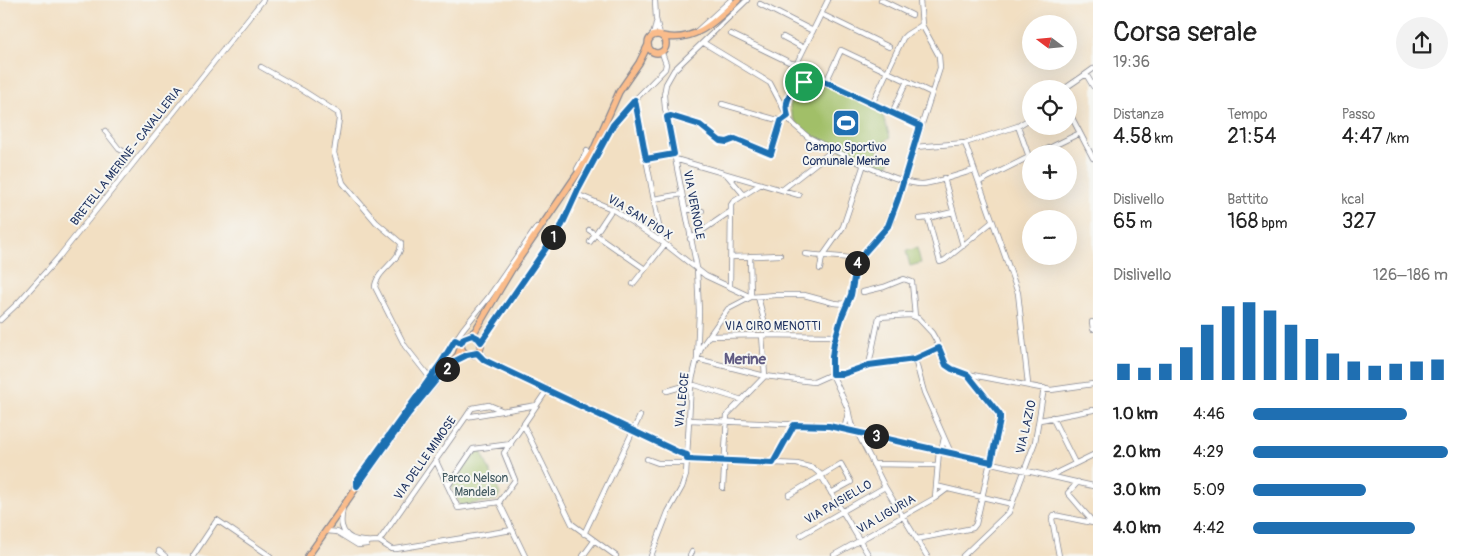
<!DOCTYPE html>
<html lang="it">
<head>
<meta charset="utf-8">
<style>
  :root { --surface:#fff; --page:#f2f2f2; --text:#222; --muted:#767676; --accent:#1f6fb2 }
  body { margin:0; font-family:Pangolin,sans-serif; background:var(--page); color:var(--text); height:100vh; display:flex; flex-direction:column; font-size:19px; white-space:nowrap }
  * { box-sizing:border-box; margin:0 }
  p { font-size:16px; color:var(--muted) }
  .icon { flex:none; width:28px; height:28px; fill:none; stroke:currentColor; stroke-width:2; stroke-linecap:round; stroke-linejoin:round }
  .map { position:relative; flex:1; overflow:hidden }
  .drawer { display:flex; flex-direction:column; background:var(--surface); width:375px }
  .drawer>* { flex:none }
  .needle { width:32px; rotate:286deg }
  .buttons { position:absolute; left:1022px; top:15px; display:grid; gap:10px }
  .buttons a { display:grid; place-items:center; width:55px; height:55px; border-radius:50%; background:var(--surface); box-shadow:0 5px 20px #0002; font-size:25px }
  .pin { position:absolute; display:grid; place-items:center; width:42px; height:42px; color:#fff; margin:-21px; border:2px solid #fff; border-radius:50%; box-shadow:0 1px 5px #0007 }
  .km { position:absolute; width:25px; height:25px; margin:-12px; border-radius:50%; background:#222; color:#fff; font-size:14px; line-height:25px; text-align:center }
  .round { display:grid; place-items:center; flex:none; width:52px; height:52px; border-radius:26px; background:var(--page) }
  .head { display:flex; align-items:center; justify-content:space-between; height:85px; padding:0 20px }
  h1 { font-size:28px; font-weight:600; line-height:38px }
  .figures { display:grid; grid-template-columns:repeat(3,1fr); gap:8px; height:85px; padding:5px 20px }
  .figures div { display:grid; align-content:center }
  .figures b { font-size:21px; font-weight:600 }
  .figures small { font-size:14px; font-weight:400 }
  .figures p { font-size:14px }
  .chart { height:140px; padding:10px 20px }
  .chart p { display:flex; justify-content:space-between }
  .chart svg { width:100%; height:90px; margin-top:5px; stroke:var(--accent); stroke-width:6 }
  ul { padding:0 20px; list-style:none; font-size:16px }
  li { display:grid; grid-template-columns:80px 60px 1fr; align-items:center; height:38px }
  li i { height:12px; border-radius:6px; background:var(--accent) }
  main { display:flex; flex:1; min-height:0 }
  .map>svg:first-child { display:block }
</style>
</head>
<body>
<main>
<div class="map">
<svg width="1093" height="556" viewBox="0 0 1093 556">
  <rect width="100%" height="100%" fill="#f6f6f2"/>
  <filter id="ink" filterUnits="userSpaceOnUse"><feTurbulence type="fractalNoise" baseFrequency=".02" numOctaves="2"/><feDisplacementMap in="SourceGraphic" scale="10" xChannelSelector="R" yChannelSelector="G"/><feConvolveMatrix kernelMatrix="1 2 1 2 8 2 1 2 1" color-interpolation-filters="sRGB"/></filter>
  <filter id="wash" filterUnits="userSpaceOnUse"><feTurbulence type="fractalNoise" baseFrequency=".0096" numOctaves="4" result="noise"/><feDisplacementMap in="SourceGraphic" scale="20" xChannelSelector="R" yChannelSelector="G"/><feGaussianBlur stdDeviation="1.12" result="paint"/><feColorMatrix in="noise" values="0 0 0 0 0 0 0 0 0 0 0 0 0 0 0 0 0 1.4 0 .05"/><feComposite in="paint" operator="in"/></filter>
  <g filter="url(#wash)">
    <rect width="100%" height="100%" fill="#f2dfc2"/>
    <path fill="#a1bf67" stroke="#5e7762" d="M809,83C828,81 864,104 882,113L890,137L877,151L890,162L886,169L868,160L866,162L804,131C785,115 784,93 809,83Z
      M917,248L921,263L910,266L906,251Z
      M481,451L500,494L496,500L460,506L451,485L474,452Z"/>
  </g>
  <g filter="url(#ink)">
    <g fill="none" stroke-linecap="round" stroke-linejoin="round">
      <g stroke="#868790" stroke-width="6">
        <path id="minor" d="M655,0L656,19L660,35
          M747,0L674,70L666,84L664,95L665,108L697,268L699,312L697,359L765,376L814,382L832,374H843L869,365L915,359L939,348
          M881,0L912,15
          M920,0L922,25L939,56L940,68L891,220L884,233L857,261L851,295L842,316L832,357V374L848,409L851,424L857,432L885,487L927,556
          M760,4L813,31
          M821,14L889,47
          M697,31L731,0
          M731,34L791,63L798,64
          M651,37L654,32L656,23
          M783,37L804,48
          M704,43L770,83L789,119L794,125L808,137C832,149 898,185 922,184C935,183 961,174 974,170
          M662,53L666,64L665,69L625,110L613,125L576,194L612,209L665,244L706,276L751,297L750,256
          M261,67L302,90L338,113L339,119L334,153L343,183L376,222L401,243C402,261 376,270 375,287L405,346L430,378L357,480V486
          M1086,74L1093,69
          M804,82L798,61L828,0
          M826,82L841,50L932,93
          M1064,89L1086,74L1093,86
          M635,101L662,242
          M722,104L781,121L788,116
          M872,104L903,38L906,35L922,25
          M787,112C789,87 801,77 826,82L921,126
          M1069,112L1093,158
          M892,113L907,81
          M667,117L696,123L721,141H727L735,139L771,154L781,121
          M1018,126L1029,157
          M105,131L119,149L123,151
          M965,143L1018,126L1031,118
          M915,147L965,143L1018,293L1028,384
          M1037,154L1080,133
          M646,159L674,154
          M675,159L799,195
          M577,169L587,151
          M727,175L744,195
          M944,178L963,246
          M979,182L1031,156
          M782,190L833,150
          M654,199L682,194
          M685,209L702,211
          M928,218L953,212
          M919,219L928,218L940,262L945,260L992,222
          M589,230L645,269
          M690,239L731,211
          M590,242L612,209
          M805,254C823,257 841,255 858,260
          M731,257L780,255
          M820,269L822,257L843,227L864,164
          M633,284L665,244
          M730,287L731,205L733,202L761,184
          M863,292L884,287L904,279L912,282L915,317
          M758,297L768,335
          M0,320L17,304L58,258L263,0
          M1092,322L1093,329
          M710,336L762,335L836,336
          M481,341L562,225L576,194
          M480,350L484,358
          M477,353L485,360L526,380L680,453L687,455
          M915,359L924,392L951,453
          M869,365L879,317L910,315L918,318L932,333L936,340L946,365L962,373L1051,390L1093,384
          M430,378L463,329L488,298L537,227
          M667,391L691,384L742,400
          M466,417L472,408L489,405L501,410
          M1052,417L1075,463
          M689,420L829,426L1093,486
          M1040,420L1093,410
          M524,426L572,524L616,556
          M844,430L848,413
          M647,459L658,463H687
          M687,459L797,464L813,468L820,474L869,556
          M436,461L458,508L499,502L515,480L504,453L547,390
          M773,463L795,425
          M873,464L937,465
          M1050,476L1093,455
          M1078,482L1068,493L1093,522
          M448,486L473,449L511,444
          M936,486L1012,504
          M723,488L727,415L765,376L762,335
          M789,495L841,464L851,482L831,493
          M935,498L939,451L942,447L944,438
          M499,502L525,556
          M343,505C343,512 340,519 342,526C346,543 366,542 379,541
          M326,531L337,532L358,545L367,544
          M584,534L640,416
          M801,535L885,487
          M917,539L973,528L976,524L1000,418L968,375
          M379,541L466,417L537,405
          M379,541L391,549H396L512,530
          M159,551L165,556
          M834,555L935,498L947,489
          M193,556L217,520L270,556
          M583,556L594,541
          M651,556L668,512L682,487L686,475L691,384L697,359L702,346L728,309L751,297L776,295H804L834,303L846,304
          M690,556L692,552
          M963,556L1009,512L1035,442L1044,388
          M1059,556L1052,519L1054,515L1093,523"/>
      </g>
      <g stroke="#868790" stroke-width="8">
        <path id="major" d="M648 44a9 9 0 1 1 18 0a9 9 0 1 1-18 0Z
          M662,36C694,44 717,20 738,0
          M461 345a10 10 0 1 1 20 0a10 10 0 1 1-20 0Z
          M469,335L475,331L512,269L593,151L619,92L639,63L648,45
          M308,556L409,413L458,355L461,346"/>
      </g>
      <use href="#minor" stroke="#fff" stroke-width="4.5"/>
      <use href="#major" stroke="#fabc8b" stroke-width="5.5"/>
    </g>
  </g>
  <g fill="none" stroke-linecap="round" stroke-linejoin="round" filter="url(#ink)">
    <g stroke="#fff" stroke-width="10">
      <path id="route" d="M816,80L826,82L920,126L898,199L888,226L857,261L851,295L842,316L834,343L832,357V374H843L869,365L915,359L939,348L946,365L952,369L968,375L1000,415V420L991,462L829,426L794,425L773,463L687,459V455L680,453L526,380L484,360L477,353L467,355L453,362L436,380L409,413L357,486V480L441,363L455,340L461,343L464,338L472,335L478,338L481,342L562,225L578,190L613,125L635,100L646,159L674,154L667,117L671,116L700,125L720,141L727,142L735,139L771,154L781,121L788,116C782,97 797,81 816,80Z"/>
    </g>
    <use href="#route" stroke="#1f6fb2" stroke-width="6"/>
  </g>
  <defs>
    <g id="stadium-square" transform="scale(1.4375)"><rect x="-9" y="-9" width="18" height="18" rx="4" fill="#1f6fb2" stroke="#f6f6f2"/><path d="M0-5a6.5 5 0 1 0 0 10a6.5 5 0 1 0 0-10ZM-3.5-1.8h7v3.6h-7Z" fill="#fff"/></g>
  </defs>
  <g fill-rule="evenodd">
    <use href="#stadium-square" x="846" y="123"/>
  </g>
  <g text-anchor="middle" stroke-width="4" stroke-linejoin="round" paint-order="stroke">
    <g font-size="12" fill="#1b2f5e" stroke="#f6f6f2">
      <text x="846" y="151">Campo Sportivo<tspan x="846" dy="14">Comunale Merine</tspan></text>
    </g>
    <g font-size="12" fill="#1b2f5e" stroke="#f6f6f2">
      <text transform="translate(126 156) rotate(-52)" y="4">BRETELLA MERINE - CAVALLERIA</text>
      <text transform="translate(694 205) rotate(79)" y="4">VIA VERNOLE</text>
      <text transform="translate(640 217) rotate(32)" y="4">VIA SAN PIO X</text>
      <text x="773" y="330">VIA CIRO MENOTTI</text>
      <text transform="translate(682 400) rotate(-84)" y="4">VIA LECCE</text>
      <text transform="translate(1026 427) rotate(-77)" y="4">VIA LAZIO</text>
      <text transform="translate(425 458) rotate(-55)" y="4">VIA DELLE MIMOSE</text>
      <text transform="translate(838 502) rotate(-30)" y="4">VIA PAISIELLO</text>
      <text transform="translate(886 514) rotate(-30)" y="4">VIA LIGURIA</text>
    </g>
    <g font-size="12" fill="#435a61" stroke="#f6f6f2">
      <text x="475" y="482">Parco Nelson<tspan x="475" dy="14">Mandela</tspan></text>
    </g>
    <g font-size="15" font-weight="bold" fill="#605b83" stroke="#f6f6f2">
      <text x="745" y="364">Merine</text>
    </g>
  </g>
</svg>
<div class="buttons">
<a><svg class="needle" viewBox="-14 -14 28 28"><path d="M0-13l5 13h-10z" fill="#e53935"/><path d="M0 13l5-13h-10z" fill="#767676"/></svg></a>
<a><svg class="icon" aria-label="locate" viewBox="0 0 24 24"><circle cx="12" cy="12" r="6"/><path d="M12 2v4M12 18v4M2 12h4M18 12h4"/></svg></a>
<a>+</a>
<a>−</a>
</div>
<div class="pin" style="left:804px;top:82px;background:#1e9e55"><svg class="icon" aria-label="arrive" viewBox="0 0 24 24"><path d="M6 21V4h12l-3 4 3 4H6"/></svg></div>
<b class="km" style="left:553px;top:237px">1</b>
<b class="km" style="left:447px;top:369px">2</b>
<b class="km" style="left:876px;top:436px">3</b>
<b class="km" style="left:857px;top:263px">4</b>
</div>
<section class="drawer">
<div class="head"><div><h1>Corsa serale</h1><p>19:36</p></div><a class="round"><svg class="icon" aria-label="share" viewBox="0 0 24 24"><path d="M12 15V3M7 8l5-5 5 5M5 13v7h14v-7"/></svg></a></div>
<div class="figures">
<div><p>Distanza</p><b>4.58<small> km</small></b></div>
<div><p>Tempo</p><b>21:54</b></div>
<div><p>Passo</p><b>4:47<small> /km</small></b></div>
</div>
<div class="figures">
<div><p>Dislivello</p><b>65<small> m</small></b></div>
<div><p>Battito</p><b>168<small> bpm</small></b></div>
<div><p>kcal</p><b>327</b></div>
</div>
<div class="chart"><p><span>Dislivello</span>126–186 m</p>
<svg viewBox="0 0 160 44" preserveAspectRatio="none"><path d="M5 44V36M15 44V38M25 44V36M35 44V28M45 44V17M55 44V8M65 44V6M75 44V10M85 44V17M95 44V24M105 44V31M115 44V35M125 44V37M135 44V36M145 44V35M155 44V34"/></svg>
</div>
<ul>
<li><b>1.0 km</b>4:46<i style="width:79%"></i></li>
<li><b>2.0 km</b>4:29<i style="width:100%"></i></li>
<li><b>3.0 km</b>5:09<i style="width:58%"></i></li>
<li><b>4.0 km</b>4:42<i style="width:83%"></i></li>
</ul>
</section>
</main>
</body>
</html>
